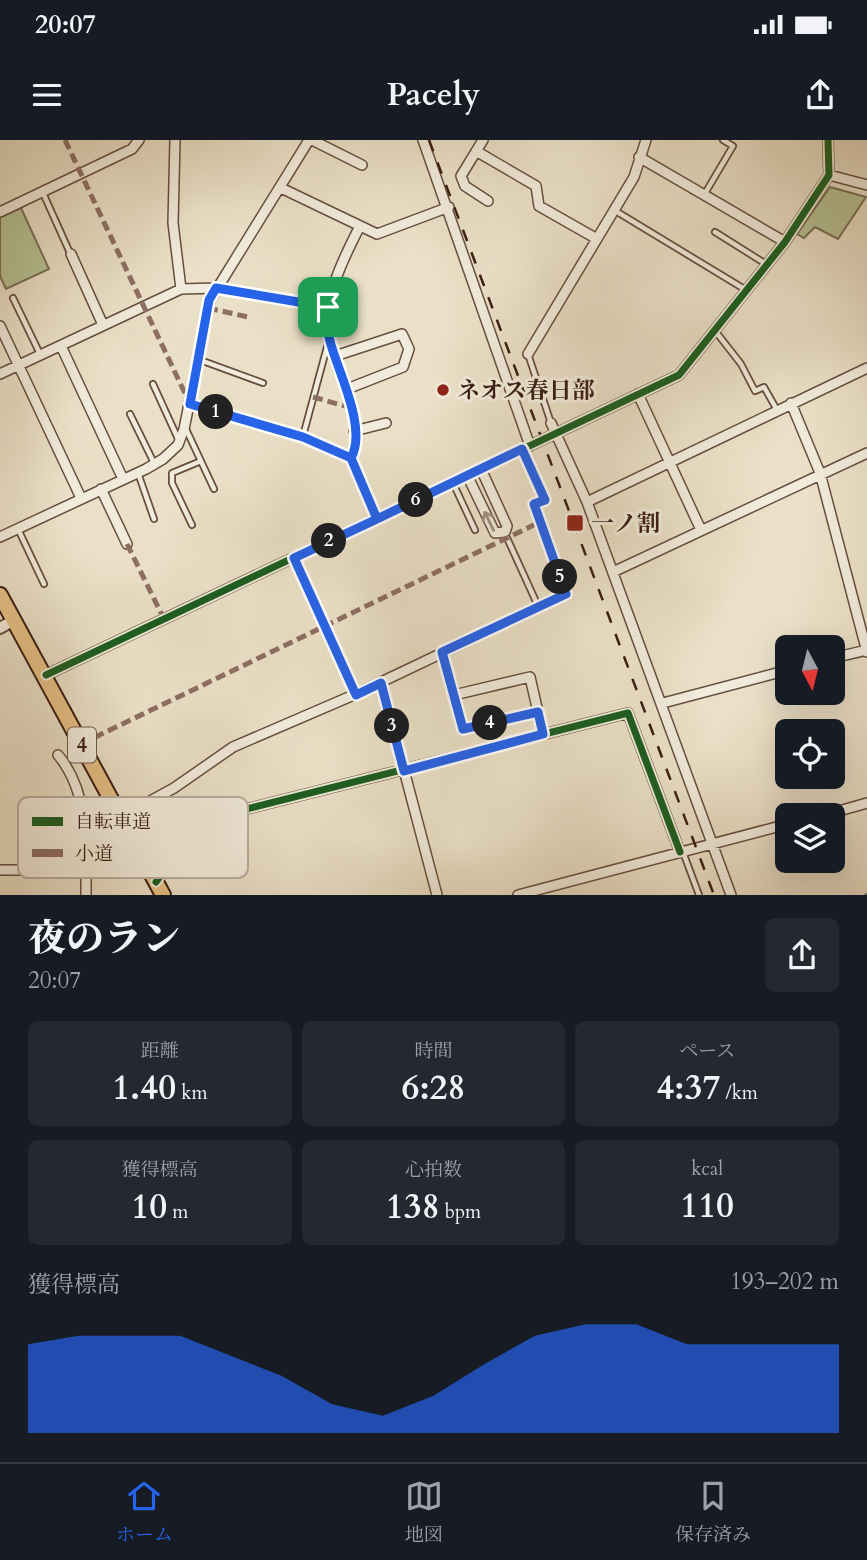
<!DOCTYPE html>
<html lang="ja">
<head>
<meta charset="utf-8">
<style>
  :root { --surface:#171b24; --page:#242831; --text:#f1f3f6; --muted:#9ea1a6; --line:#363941; --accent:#2563eb }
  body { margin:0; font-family:Cardo,"Noto Serif JP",serif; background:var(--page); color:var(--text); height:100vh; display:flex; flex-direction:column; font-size:26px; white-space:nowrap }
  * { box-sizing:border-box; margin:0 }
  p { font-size:23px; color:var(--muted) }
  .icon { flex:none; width:38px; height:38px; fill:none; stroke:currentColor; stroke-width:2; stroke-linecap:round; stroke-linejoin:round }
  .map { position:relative; height:755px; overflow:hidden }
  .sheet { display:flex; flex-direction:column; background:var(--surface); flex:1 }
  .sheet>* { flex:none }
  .needle { width:46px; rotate:173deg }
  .buttons { position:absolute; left:775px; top:495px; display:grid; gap:14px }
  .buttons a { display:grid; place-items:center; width:70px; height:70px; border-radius:10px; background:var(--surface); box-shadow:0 7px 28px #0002; font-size:35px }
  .pin { position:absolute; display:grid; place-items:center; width:60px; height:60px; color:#fff; margin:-30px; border-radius:14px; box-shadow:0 4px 10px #0006 }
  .km { position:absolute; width:35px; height:35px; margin:-18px; border-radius:50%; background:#222; color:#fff; font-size:19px; line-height:35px; text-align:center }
  .round { display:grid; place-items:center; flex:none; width:74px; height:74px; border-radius:10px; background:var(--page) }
  .summary { display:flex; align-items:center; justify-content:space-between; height:119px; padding:0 28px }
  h1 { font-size:38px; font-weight:800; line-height:52px }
  .stats { display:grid; grid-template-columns:repeat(3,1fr); gap:10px; height:119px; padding:7px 28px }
  .stats div { display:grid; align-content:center; border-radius:10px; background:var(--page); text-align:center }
  .stats b { font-size:35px; font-weight:800 }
  .stats small { font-size:19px; font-weight:400 }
  .stats p { font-size:19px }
  .chart { height:196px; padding:14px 28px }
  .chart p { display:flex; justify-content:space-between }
  .chart svg { width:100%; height:126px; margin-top:7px; fill:var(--accent); opacity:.7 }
  .status { display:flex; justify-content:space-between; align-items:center; height:49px; padding:0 35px; background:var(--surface); direction:ltr }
  .status svg { height:19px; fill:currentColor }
  header { display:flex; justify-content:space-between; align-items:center; height:91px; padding:0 28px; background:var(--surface); font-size:32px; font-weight:800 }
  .menu { display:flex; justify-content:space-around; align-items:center; height:98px; border-top:2px solid var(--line); background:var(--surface); font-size:19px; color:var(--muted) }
  .menu a { display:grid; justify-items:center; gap:4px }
  .menu .on { color:var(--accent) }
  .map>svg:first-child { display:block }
</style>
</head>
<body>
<div class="status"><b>20:07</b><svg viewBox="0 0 49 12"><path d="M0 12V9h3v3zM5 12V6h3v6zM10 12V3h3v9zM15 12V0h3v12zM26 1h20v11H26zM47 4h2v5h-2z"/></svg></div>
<header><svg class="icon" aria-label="menu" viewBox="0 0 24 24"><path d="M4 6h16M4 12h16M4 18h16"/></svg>Pacely<svg class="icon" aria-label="share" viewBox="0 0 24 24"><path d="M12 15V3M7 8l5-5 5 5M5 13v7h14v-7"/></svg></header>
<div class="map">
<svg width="867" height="755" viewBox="0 0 867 755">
  <rect width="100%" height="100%" fill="#eae0c7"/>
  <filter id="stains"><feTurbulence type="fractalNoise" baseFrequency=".00286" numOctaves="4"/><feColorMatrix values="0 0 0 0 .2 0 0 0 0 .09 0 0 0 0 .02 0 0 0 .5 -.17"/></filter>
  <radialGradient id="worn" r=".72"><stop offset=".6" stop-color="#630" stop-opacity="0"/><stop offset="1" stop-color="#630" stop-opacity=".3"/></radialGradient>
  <path fill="#b6c296" stroke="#787054" stroke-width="2" d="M830,47L866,57L838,99L815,87L804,98L797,94Z
    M21,68L49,129L6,149L0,136V77Z"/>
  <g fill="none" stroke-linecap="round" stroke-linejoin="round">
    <path stroke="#727d76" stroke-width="2.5" d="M865,755L867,754"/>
    <g stroke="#664e3f" stroke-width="8">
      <path id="service" d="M43,53L70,113
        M704,55L733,6L723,0
        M614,70L746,150
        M715,92L766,124
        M13,158L40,214
        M716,192L741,224L755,251L764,247L777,270
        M528,214L551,283
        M200,220L263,243
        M153,244L179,301
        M130,274L154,323
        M185,287L214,349
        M303,296L328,203
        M138,333L154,379
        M453,343L475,390
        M192,385L172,343V333L201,321
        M18,389L44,444
        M507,398L538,466
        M135,700L150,695
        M140,710L162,702L170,720
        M683,712L699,755"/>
    </g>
    <g stroke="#664e3f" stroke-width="12">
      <path id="minor" d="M175,0L173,83L181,149
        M312,0L362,25
        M423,0L530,306
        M483,0L461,36L465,46L488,61
        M476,11L536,46L539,66L597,99
        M639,17L785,102
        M829,35L867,45
        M281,48L377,94L449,67
        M0,72L132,9L139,0
        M360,86C343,119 322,160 329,199C334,229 369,286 351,318L377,379
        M71,114L103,185
        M0,186L81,358
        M61,206L123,339
        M528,214L634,37L646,0
        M335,216L402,194L409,209L403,227L347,249
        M0,234L181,149L216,148L328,167
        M638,254L701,390
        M791,263L820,333L867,512
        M190,264L303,297L351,318
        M551,283L587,362L731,755
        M354,291L386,283
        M467,335L495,393L505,392L507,386L481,329
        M101,349L127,404
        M587,362L867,228
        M0,397L146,329L163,319L178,305L184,289L210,160L309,0
        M294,418L356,554
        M613,432L867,313
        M442,512L463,589L538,572
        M833,518L867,510
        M46,535L679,235L785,102L829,35L828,0
        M381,543L437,755
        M454,555L530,537L543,594
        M663,563L788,530
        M58,615C90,653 86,708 86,755
        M821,676L867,663
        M121,677L174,648L233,607L356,554L566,454L534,364L545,360L522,309
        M0,730H50L86,726
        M156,742L203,680L628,573L680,712
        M518,755L788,684"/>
    </g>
    <g stroke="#664e3f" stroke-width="14">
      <path id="tertiary" d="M0,488L14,480"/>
    </g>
    <g stroke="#3a1d12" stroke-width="18">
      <path id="trunk" d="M0,455L163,755"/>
    </g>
    <use href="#service" stroke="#f1ebdb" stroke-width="4.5"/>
    <use href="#minor" stroke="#f1ebdb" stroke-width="9"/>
    <use href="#tertiary" stroke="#f1ebdb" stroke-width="10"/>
    <use href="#trunk" stroke="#e5c084" stroke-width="14"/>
    <path stroke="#3a1d12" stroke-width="2.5" stroke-dasharray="12 12" stroke-linecap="butt" d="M429,0L714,755"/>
    <path stroke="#8d6e63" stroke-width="5" stroke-dasharray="10 5" stroke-linecap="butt" d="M65,0L190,264
      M208,168L248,177
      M313,257L352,268
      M127,404L164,479
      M81,604L540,382"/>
    <g stroke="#f1ebdb" stroke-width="11">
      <path id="cycleway" d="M46,535L679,235L785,102L829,35L828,0
        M156,742L203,680L628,573L680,712"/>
    </g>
    <use href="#cycleway" stroke="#1b5e20" stroke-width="7"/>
  </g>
  <defs><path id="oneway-shaft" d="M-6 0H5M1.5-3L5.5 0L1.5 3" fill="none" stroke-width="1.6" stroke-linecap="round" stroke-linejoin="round" transform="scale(1.75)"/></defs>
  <use stroke="#9f8e81" href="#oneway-shaft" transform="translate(489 381) rotate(-116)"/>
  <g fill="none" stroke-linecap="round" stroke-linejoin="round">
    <g stroke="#fff" stroke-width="14">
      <path id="route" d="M328,167L216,148L209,160L190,264L303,297L351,318L377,379L294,418L356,555L381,543L404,631L543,594L538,572L463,589L442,512L566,454L534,364L545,360L522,309L377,379L351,318C368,288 337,230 330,201C327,190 328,178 328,167"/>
    </g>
    <use href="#route" stroke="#2563eb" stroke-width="9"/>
  </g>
  <g fill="#8f2418" stroke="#f1ebdb" stroke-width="2.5">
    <circle cx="443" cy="250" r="7"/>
    <rect x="566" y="374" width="18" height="18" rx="3.5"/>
  </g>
  <g text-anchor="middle" stroke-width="6" stroke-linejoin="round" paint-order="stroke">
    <rect fill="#f1ebdb" stroke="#715b4e" stroke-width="2" x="68" y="587.5" width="28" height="35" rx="5"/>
    <g font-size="21" font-weight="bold" fill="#3a1d12">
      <text x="82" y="612">4</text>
    </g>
    <g font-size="23" font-weight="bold" fill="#3a1d12" stroke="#f1ebdb" text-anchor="start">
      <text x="457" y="258">ネオス春日部</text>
      <text x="591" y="391">一ノ割</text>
    </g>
  </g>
  <rect x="18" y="657" width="230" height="81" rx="10" fill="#f1ebdb" stroke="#baad9f" stroke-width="2"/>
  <rect x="32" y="677" width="31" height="9" fill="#1b5e20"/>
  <rect x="32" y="709" width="31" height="8" fill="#8d6e63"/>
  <g font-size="19" fill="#3a1d12">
    <text x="75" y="688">自転車道</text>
    <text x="75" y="720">小道</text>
  </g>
  <rect width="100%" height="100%" filter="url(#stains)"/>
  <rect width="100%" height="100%" fill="url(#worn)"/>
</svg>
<div class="buttons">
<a><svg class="needle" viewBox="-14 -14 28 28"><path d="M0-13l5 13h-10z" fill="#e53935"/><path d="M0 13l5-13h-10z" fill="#9ea1a6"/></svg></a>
<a><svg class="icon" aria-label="locate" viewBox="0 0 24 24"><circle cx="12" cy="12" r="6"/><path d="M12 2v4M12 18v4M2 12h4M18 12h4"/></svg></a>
<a><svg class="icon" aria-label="layers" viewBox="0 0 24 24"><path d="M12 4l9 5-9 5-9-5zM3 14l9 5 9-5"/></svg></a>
</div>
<div class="pin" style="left:328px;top:167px;background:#1e9e55"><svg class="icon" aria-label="arrive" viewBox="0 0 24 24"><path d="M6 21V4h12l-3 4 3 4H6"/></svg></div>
<b class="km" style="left:216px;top:272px">1</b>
<b class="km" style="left:329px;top:401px">2</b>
<b class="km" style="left:392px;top:586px">3</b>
<b class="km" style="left:490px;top:583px">4</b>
<b class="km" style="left:560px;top:437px">5</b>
<b class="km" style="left:416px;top:360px">6</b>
</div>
<section class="sheet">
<div class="summary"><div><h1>夜のラン</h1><p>20:07</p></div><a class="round"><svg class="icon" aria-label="share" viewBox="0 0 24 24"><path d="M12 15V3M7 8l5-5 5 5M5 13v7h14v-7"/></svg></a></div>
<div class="stats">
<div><p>距離</p><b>1.40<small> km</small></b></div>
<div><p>時間</p><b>6:28</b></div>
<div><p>ペース</p><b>4:37<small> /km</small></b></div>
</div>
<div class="stats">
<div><p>獲得標高</p><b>10<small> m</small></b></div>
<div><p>心拍数</p><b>138<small> bpm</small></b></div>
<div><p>kcal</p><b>110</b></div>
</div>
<div class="chart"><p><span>獲得標高</span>193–202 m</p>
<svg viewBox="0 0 160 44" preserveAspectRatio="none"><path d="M0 44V13L10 10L20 10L30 10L40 17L50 24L60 34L70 38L80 31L90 20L100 10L110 6L120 6L130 13L140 13L150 13L160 13V44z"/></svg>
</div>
</section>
<nav class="menu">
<a class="on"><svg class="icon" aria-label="home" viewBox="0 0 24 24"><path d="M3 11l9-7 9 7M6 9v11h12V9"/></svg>ホーム</a>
<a><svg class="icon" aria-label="map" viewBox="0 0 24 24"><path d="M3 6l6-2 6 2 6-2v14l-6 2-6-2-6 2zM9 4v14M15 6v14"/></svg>地図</a>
<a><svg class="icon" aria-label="saved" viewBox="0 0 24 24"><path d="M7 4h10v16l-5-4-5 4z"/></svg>保存済み</a>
</nav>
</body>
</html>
